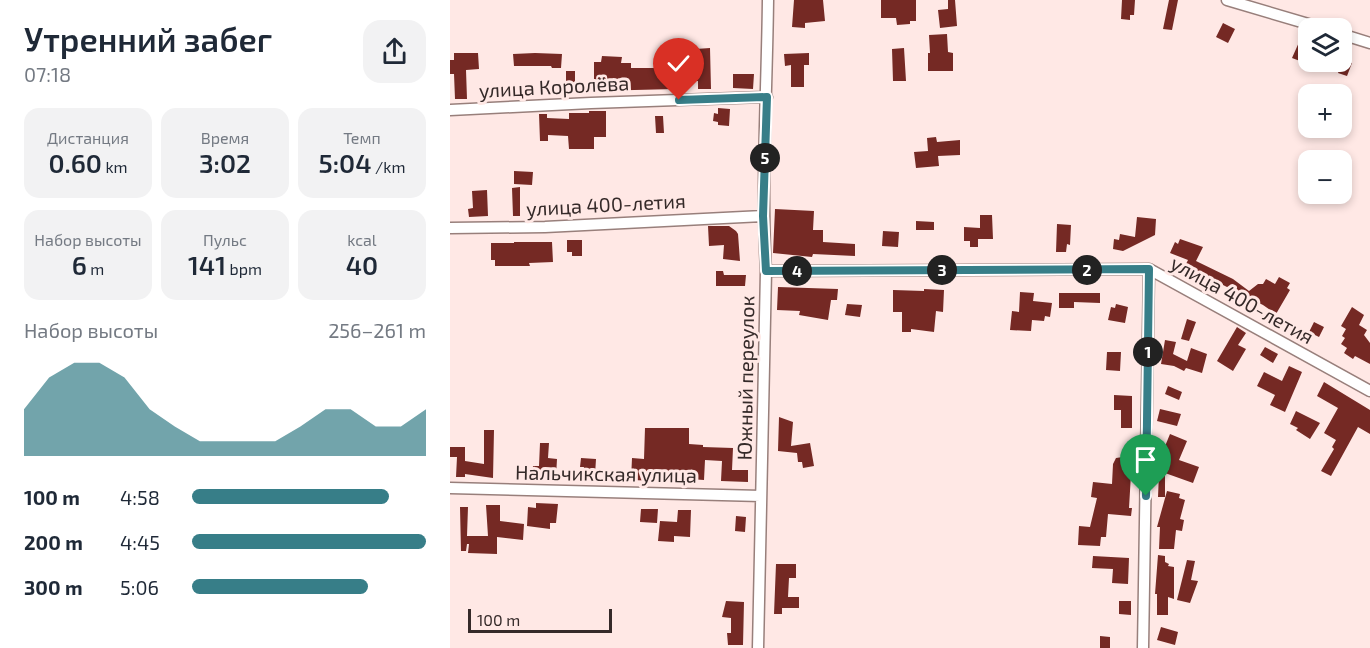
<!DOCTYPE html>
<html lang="ru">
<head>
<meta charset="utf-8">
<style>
  :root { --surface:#fff; --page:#f2f2f3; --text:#1f2937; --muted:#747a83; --accent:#377e88 }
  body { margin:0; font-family:"Exo 2",sans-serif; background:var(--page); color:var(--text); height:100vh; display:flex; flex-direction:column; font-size:22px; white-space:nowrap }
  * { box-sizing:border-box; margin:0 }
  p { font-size:20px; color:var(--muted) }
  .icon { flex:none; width:33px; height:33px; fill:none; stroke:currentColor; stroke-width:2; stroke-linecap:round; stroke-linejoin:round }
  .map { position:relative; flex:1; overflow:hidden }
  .details { display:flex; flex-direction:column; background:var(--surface); width:450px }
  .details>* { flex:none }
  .buttons { position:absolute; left:848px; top:18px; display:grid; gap:12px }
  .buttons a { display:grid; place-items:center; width:54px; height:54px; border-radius:12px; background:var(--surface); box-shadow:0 3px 9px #0003; font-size:30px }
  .scale { position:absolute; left:18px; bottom:15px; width:144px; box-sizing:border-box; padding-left:6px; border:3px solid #352a29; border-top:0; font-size:16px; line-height:21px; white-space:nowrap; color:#352a29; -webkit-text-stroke:4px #ffe8e5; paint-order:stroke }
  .pin { position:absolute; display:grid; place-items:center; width:51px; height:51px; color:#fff; margin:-62px -26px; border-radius:50% 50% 50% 0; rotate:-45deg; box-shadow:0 0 6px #0007 }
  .pin .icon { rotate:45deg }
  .km { position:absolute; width:30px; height:30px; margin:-15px; border-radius:50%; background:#222; color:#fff; font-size:16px; line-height:30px; text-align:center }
  .round { display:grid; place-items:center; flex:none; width:63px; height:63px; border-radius:18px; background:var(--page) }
  .headline { display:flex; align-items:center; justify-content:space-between; height:102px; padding:0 24px }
  h1 { font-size:33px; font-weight:600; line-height:45px }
  .figures { display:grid; grid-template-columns:repeat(3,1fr); gap:9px; height:102px; padding:6px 24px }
  .figures div { display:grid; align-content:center; border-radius:15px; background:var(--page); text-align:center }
  .figures b { font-size:26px; font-weight:600 }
  .figures small { font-size:16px; font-weight:400 }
  .figures p { font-size:16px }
  .chart { height:168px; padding:12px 24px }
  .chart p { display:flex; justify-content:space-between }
  .chart svg { width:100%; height:108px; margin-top:6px; fill:var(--accent); opacity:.7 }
  ul { padding:0 24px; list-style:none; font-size:20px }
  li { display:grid; grid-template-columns:96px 72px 1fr; align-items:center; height:45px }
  li i { height:15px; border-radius:8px; background:var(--accent) }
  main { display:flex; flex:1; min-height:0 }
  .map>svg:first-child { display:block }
</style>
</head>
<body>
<main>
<section class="details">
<div class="headline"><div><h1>Утренний забег</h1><p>07:18</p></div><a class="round"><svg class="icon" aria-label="share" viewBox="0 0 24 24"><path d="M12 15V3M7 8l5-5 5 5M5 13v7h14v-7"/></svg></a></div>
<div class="figures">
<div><p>Дистанция</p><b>0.60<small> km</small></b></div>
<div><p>Время</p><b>3:02</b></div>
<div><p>Темп</p><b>5:04<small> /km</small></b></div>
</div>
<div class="figures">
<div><p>Набор высоты</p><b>6<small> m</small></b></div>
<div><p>Пульс</p><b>141<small> bpm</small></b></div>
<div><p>kcal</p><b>40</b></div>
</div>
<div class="chart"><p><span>Набор высоты</span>256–261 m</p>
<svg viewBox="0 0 160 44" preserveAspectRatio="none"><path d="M0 44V25L10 12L20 6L30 6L40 12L50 25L60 32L70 38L80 38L90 38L100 38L110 32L120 25L130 25L140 32L150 32L160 25V44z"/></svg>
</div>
<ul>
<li><b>100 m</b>4:58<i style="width:84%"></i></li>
<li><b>200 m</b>4:45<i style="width:100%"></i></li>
<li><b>300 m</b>5:06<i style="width:75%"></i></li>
</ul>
</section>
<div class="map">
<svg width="920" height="648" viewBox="0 0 920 648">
  <rect width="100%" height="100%" fill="#ffe8e5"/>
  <path fill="#752924" d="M344,0H373L375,21L355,23V28L342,27Z
    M431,0H466V21H460V24L447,25L446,18H431Z
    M498,0H505L507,26L490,28L488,10L498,9Z
    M672,0H685L684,15H680V20L671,19Z
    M719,0H728L722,30L713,29Z
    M773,23L785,29L778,43L766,37Z
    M854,31L858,32V60L852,57L850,61L842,58Z
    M497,34L498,52L503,53V71H478V53H480L479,35Z
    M260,48L261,89H248V81H224L225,89L144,91V62H151L152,56L172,57L171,63H181V68H217V65H227V72H247L246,49Z
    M454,48L456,81H443L442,49Z
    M4,53H28L29,69L16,70L17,99H5L4,74H0V60H4Z
    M85,53L112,54L111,68H102L101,66H64L63,54Z
    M359,53V65H354V87H341V65L335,66L334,54Z
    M893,60L902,63L897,76L888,73Z
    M116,71H125V84L116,85Z
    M283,74H304L303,89L283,88Z
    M268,108L280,109L279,126L268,125V122L263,121L264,113L268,114Z
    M139,111H156V137H144V149H119L118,136L98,135V141H90L89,114H97V118L119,119V113H139Z
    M205,116H213L214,133H206Z
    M486,137L487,142L510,140V155L488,156L489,166L466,168L464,152L478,151L477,138Z
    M64,171L83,172L82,185L64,184Z
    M70,187V216H63L62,188Z
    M37,190L38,216L19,217L18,209L23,208L22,191Z
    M325,209L364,211L363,230H373V242L405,244V256L363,254L362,257L323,253Z
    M530,215H542L543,239H528V247H520V241H514V227L530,228Z
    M687,217L706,219L705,235L673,251L663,249L664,239L669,240L670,234L685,237Z
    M466,221L484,222V230H466Z
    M607,224L621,225L620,245L617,244L616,252H606Z
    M258,226H279L286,231L288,234L290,261L273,259L274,245L259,246Z
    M433,231L449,232L448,247L432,246Z
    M730,239L753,247L746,261L783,279L799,291L808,284H813L816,279L825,284L829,277L840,283L837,288L840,290L826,314L813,305L751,274L736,264L738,260L720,253L725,242L728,244Z
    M117,240H132V256H122V252H117Z
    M64,242H102L103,262L79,263L80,266H45V260H41V243H64Z
    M266,271H273L274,275H296L295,286H266Z
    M328,287L388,289L387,300H381L378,320L349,315L350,311L327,310Z
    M474,289L494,290L493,312L486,311L484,332L461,329V332H452V312H443V290L474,291Z
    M570,292L584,293L583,301L602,303L600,317L595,316L594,321L582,320L581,331L560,330L562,311L569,312Z
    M609,293H650V303L624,302V308H609Z
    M397,304L412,305L410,317L395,315Z
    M666,304L678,307L675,323L658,320L661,307L665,308Z
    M902,307L914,315L909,325L917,330L914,335L920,343V364L905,356L903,359L894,353L897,348L891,344L895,338L892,336L896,329L891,326Z
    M737,319L746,322L739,341L731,339Z
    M864,322L874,327L869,337L859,332Z
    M787,327L796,333L788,345L796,349L783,371L767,361Z
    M715,340L726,342L723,354L737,361L741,348L757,354L752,373L736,368L734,371L724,366L711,364Z
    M815,347L828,354L823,363L810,355Z
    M657,352H671L670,371L656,370Z
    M839,366L852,372L835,412L820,405L825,395L807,386L814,372L832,381Z
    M874,382L920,410V434L908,427L881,476L871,471L884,449L882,447L886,440L874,433L888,408L867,396Z
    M718,386L732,392L729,400L715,394Z
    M664,395L682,396V428H671V410H664Z
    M710,409L731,414L727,426L707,421Z
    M846,411L870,423L860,439L846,430L848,428L840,424Z
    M329,417L343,422L341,446L360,443L364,466L353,468L352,462H348L347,453L328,451Z
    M195,428H239V444L253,445V447L283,448L282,470H298V482L271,481L272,461L255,460L254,480L210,477L209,481L181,480L182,458L194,459Z
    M34,430H44L43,478L15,474V477H6L7,457H0V447H15V461L34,464Z
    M720,434L737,441L729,460L749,467L743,483L715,473H707V456H711Z
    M90,443H99L98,458L107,459L106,477L82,476L83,466H89Z
    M673,457H682L679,508H682L681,516L658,514L656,537H651L650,546L628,545L629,526L640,527L647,498L641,497L643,482L662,484L663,464L666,458Z
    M131,458L146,459L145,475L133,474L134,467H130Z
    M709,473H715V497H708Z
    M717,491L730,494L729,498L735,500L730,519L734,520L732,531L726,530L724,549H709L710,527H707Z
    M86,503L108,504L106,523H100V529L77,526L78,507L86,508Z
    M36,505H50V521L74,524L73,540L47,537V554L18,553L19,544H17L16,551H11L10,507H18L17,536H38Z
    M191,509H208L207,523L190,522Z
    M228,510H241L240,537L224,536V542L208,541L210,521L227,522Z
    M286,516L296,517L295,532L285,531Z
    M708,555L715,556V562L719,564L718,566L724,567V599L718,597V615H707V594H705Z
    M643,556L679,558L678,584L662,583L663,569L642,568Z
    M737,560L745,561L741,580L748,581L740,603L727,600Z
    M326,564H346V578H339L338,597H349V608H332V614H324Z
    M276,601L294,602L293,645H278L277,633H281V618L272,617Z
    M669,601H681V615L669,614Z
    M711,627L728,632L725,645L707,640Z
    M650,636L660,637V648H650Z"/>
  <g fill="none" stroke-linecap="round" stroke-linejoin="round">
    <g stroke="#987f7b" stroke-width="13">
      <path id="minor" d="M777,0L872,28
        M891,34L920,43
        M0,110L141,103L317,97
        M0,228L95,227L313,216
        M316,271L699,269L920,391
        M0,488L311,496
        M308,648L316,271C311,181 317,90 318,0
        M693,648L699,269"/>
    </g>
    <use href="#minor" stroke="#fff" stroke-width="10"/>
  </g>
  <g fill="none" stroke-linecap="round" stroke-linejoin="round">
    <g stroke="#fff" stroke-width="12">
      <path id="route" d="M229,100L317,97L313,216L316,271L699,269L696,496"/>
    </g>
    <use href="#route" stroke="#377e88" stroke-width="8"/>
  </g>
  <g text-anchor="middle" stroke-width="6" stroke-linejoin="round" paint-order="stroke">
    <g font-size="20" fill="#352a29" stroke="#ffe8e5">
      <text transform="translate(104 87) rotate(-3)" y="7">улица Королёва</text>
      <text transform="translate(156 205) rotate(-3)" y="7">улица 400-летия</text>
      <text transform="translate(792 300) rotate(29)" y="7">улица 400-летия</text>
      <text transform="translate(296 378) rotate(-89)" y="7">Южный переулок</text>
      <text transform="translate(156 474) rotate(1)" y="7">Нальчикская улица</text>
    </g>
  </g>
</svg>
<div class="buttons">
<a><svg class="icon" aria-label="layers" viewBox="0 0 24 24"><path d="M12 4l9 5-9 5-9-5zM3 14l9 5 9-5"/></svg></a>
<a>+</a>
<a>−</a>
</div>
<div class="scale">100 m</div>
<div class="pin" style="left:696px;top:496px;background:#1e9e55"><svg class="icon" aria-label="arrive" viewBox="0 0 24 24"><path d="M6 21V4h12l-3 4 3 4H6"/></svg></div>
<div class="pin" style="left:229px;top:100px;background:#d93025"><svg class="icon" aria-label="check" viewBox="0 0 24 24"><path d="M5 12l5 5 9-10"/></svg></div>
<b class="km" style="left:698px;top:352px">1</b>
<b class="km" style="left:637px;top:270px">2</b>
<b class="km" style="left:492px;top:270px">3</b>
<b class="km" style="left:347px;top:271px">4</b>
<b class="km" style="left:315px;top:158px">5</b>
</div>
</main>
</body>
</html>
